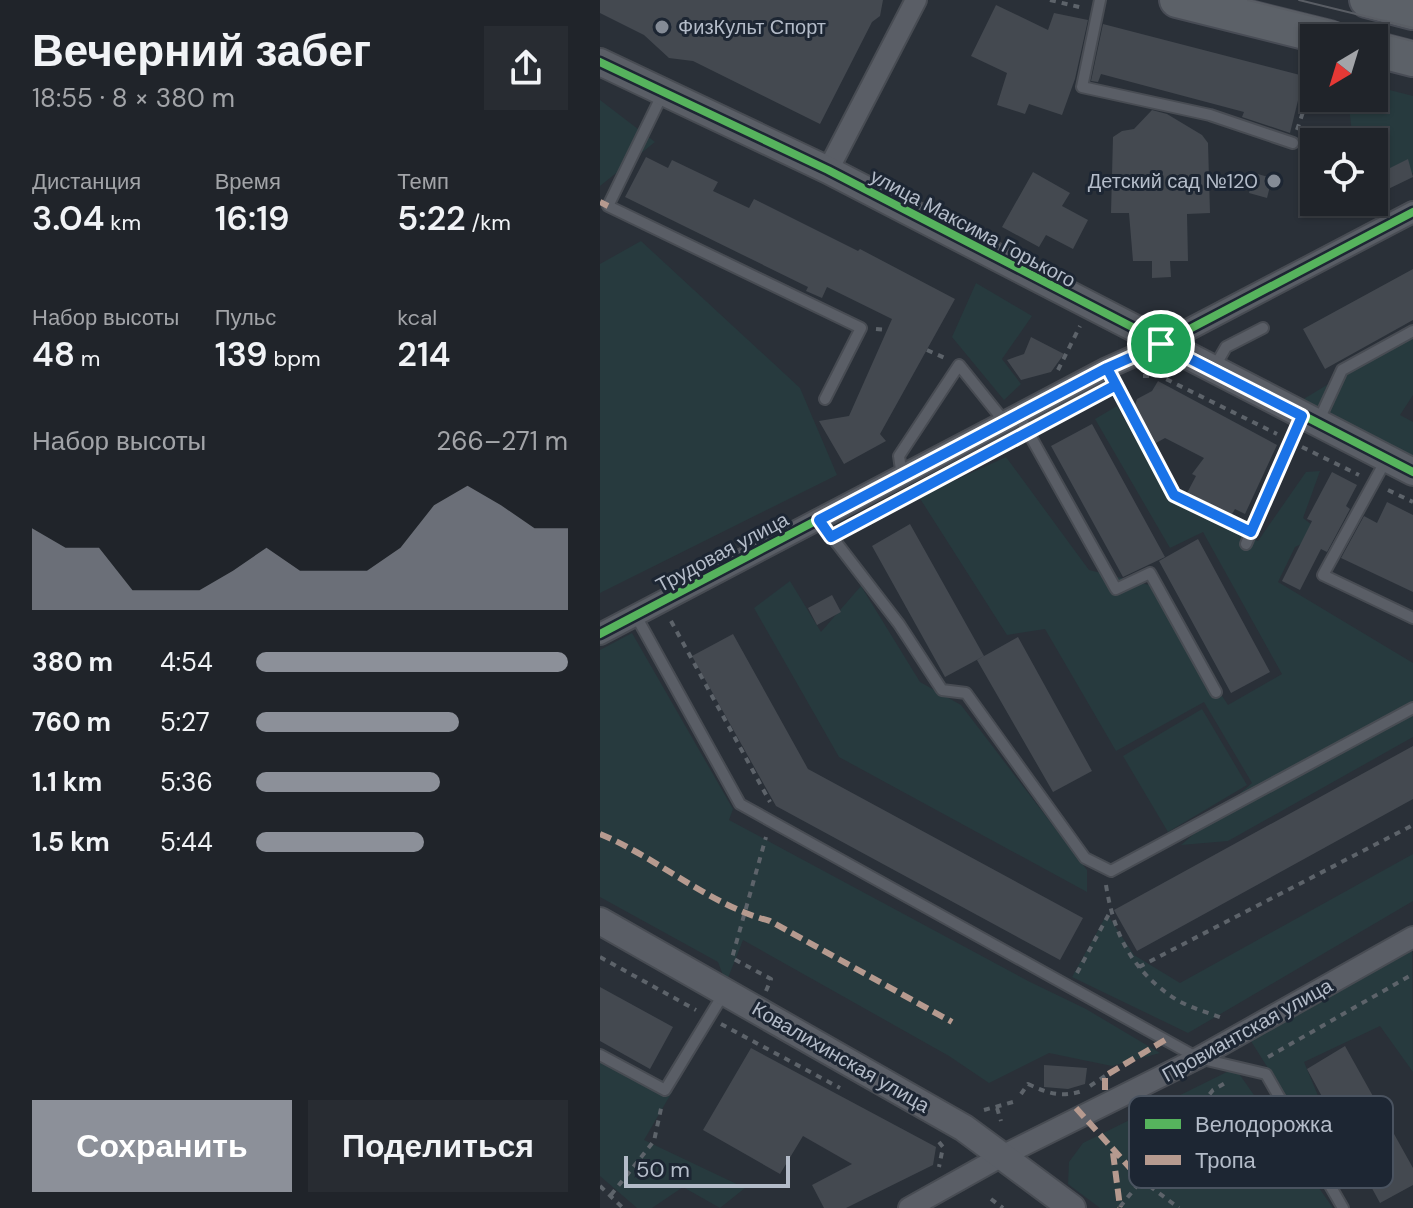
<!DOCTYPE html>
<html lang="ru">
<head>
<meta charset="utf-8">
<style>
  :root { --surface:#20242a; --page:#282c32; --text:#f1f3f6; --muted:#a2a4a8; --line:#3d4147; --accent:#8c9099 }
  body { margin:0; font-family:"DM Sans",sans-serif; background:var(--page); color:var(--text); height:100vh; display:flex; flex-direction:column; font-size:30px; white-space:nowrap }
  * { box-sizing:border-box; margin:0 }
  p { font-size:26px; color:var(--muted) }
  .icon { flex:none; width:44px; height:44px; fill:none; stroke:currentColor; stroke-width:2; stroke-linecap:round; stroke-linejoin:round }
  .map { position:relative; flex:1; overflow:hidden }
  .panel { display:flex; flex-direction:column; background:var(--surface); width:600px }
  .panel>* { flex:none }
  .needle { width:52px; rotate:218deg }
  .controls { position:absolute; left:700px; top:24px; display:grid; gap:16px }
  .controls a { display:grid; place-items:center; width:88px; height:88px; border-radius:0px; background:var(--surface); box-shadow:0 2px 6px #0004,0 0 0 2px var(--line); font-size:40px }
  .scale { position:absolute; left:24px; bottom:20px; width:166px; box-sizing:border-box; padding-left:8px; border:4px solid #b4bcc9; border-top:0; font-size:22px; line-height:28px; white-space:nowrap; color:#b4bcc9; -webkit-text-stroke:6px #1d2633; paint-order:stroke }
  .pin { position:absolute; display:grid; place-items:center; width:68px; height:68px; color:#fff; margin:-34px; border:4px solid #fff; border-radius:50%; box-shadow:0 2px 8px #0007 }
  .round { display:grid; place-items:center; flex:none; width:84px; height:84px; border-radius:0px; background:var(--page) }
  .summary { display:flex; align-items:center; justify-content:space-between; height:136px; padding:0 32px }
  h1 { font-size:44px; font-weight:600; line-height:60px }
  .figures { display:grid; grid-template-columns:repeat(3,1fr); gap:12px; height:136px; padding:8px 32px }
  .figures div { display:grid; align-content:center }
  .figures b { font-size:34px; font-weight:600 }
  .figures small { font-size:22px; font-weight:400 }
  .figures p { font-size:22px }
  .chart { height:224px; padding:16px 32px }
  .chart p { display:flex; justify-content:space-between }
  .chart svg { width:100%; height:144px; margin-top:8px; fill:var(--accent); opacity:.7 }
  .action { display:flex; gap:16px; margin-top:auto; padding:16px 32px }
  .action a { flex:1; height:92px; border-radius:0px; background:var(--accent); color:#fff; font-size:32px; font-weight:600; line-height:92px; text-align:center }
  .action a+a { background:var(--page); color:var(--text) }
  ul { padding:0 32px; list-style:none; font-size:26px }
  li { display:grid; grid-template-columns:128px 96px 1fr; align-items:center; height:60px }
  li i { height:20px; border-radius:10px; background:var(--accent) }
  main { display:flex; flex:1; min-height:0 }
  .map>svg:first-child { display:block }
</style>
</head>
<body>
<main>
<section class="panel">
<div class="summary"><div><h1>Вечерний забег</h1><p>18:55 · 8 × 380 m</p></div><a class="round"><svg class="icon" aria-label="share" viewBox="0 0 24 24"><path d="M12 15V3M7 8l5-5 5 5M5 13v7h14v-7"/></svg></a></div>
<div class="figures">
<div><p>Дистанция</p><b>3.04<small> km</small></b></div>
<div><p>Время</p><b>16:19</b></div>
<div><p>Темп</p><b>5:22<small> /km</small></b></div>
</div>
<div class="figures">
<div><p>Набор высоты</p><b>48<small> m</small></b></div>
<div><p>Пульс</p><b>139<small> bpm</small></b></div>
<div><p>kcal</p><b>214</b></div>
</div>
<div class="chart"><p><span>Набор высоты</span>266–271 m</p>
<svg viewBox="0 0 160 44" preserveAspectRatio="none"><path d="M0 44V19L10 25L20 25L30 38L40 38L50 38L60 32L70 25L80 32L90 32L100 32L110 25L120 12L130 6L140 12L150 19L160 19V44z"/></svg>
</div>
<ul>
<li><b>380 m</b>4:54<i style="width:100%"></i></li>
<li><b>760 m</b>5:27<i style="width:65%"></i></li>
<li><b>1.1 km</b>5:36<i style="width:59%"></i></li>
<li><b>1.5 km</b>5:44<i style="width:54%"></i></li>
</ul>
<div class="action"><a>Сохранить</a><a>Поделиться</a></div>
</section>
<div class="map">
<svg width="813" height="1208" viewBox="0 0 813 1208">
  <rect width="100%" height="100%" fill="#2a3038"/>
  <path fill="#273a3e" d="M774,86L813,96V173L774,192V142H753L748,98H774Z
    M0,100L55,142L0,186Z
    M41,241L200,388L237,475L0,593V264Z
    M376,283L432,316L402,359L421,384L404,400L352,337Z
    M813,333V395L800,415L813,422V461L697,403Z
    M517,406L568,497L658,541L706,472L720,471L703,518L712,525L705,542L695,547L678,582L813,663V737L628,841L581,845L652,783L604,702L516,751L445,629L407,635L319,497L406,457L489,570L549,585L628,705L682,674L603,532L570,548L495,419Z
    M190,581L221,632L261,586L320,682L361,705L487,870V892L239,757L154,608Z
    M32,633L133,809L129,820L428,981L486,1009L560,1053L512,1066L449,1053L389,1083L349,1056L143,940L126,983L118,962L0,897V650Z
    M602,709L647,785L568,832L523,756Z
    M813,854V901L588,1033L472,977L507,914L534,955L580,983Z
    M812,951L813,1072L780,1026L704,1062L724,1110L714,1141L649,1038Z
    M0,1051L72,1092L44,1140L145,1188L120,1208L83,1187L52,1208H37L0,1176Z
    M635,1068L733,1208H500L468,1184L469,1162L483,1143Z"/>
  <path fill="#444950" d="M0,0H283L280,16L272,22L220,124L93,61L69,58L44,35L0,13Z
    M396,5L448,30L454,13L488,20L475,79L462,115L429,104L425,114L397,105L407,73L371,56Z
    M503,24L704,76L690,133L642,117L644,112L501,74L498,82L491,81Z
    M552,110L567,114L602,135L608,143L610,213L587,214L588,261H570L571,277L552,278V261H533L529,213H511L513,137L522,131L534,129Z
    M46,157L68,168L72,160L118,182L113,191L149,208L154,199L258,251L260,249L355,299L280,434L286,441L244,464L219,421L249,416L292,319L227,287L222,298L206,291L208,287L25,197Z
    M808,159L813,177L782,192L774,176Z
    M433,172L470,193L462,206L488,220L473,249L446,235L439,247L402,227Z
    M654,173L672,178L667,198L649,193Z
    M813,269V320L725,369L703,329Z
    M431,337L464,354L451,372L421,380L407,360L424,354Z
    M558,381L677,445L645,514L635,509L632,514L587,493L596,476L592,474L604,458L565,438L556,443L535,405L537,399L552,391Z
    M492,424L565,557L523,577L451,446Z
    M732,472L757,485L746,506L750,509L727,552L721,549L700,590L682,581L712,521L707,519Z
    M787,502L813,515V592L741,558L764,516L777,523Z
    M310,524L384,656L345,677L272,546Z
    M598,539L670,672L631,693L559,561Z
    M232,595L241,612L217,625L208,608Z
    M133,634L208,769L483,918L460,960L176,806L92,656Z
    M418,637L492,771L453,792L377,660Z
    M813,746V799L537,951L514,910Z
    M0,987L73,1027L50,1069L0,1041Z
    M745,1046L813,1168V1185L780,1203L707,1069Z
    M151,1048L336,1147L333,1165L246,1208H224L212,1185L252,1164L203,1136L180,1174L103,1130Z
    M444,1065L487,1068L485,1084L468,1089L444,1087Z"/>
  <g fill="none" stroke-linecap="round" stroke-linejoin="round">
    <g stroke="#484c53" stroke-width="14">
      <path id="service" d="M500,0L482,87L610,115L693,143
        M63,93L8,206L261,328L225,399
        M507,368L574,495L651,532
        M614,368L626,347L663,328
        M418,414L516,589L550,573L616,692
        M718,422L742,370L813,331
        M786,460L723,575L813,618
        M302,476L299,456L359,365L404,421
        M219,520L299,624L342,690L366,693L485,858L511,871L813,708
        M646,544L701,417
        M36,616L140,804L598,1058L666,1074L743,1208
        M0,1055L65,1090L124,993"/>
    </g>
    <g stroke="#484c53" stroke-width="24">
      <path id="minor" d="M228,170L316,0
        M0,634L507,368L561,344L813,212
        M309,1208L402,1156L598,1058L813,937"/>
    </g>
    <g stroke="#484c53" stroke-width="30">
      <path id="tertiary" d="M0,62L228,170L813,472
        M0,921L364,1128L472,1208"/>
    </g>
    <g stroke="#484c55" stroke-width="38">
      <path id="primary" d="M577,0L729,38
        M767,0L813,12
        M774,49L813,59"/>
    </g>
    <path stroke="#5d636a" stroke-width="4" stroke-dasharray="6 6" stroke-linecap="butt" d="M450,0L483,8
      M697,130L714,79
      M276,329L287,330
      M327,350L347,359
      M458,370L480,326
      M543,376H560L677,434
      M702,447L759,475
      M788,490L813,502
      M71,621L170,802
      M506,885C514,936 533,972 577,1000C591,1008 609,1013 625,1019
      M0,957L96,1010
      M539,967L813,825
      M477,973L510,912
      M166,991L171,979L132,958L166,837
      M121,1024L240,1088
      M668,1057L813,974
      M490,1086L505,1076
      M421,1094L428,1084C447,1093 461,1098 482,1091
      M397,1108L401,1121
      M384,1110L413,1102
      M339,1142L343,1147L339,1167
      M540,1179L579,1208
      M0,1186L23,1208
      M11,1195L54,1141L62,1104
      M391,1199L403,1208
      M520,1207L613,1090L627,1082"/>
    <use href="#service" stroke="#5a5e66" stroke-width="10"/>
    <use href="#minor" stroke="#5a5e66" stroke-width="20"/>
    <use href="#tertiary" stroke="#5a5e66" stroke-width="26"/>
    <use href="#primary" stroke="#5c6168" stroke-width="34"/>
    <path stroke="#595d64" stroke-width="2" d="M648,0L813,41
      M699,0L813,28"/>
    <path stroke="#b69a8f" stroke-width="6" stroke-dasharray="12 6" stroke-linecap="butt" d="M0,202L8,206
      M0,834C58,858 109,905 170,921L352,1022
      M505,1090V1076L565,1040
      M476,1108L540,1179
      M513,1153L520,1207"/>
    <g stroke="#1d2633" stroke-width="13">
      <path id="cycleway" d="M0,62L228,170L813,472
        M0,634L507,368L561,344L813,212"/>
    </g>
    <use href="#cycleway" stroke="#56b35d" stroke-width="8"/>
  </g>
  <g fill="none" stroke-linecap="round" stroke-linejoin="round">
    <g stroke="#fff" stroke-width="16">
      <path id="route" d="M561,344L507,368L516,385L231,537L219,520L507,368L516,385L574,495L651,532L702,416L561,344"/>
    </g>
    <use href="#route" stroke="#1a73e8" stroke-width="10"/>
  </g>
  <g fill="#848b96" stroke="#1d2633" stroke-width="3">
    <circle cx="62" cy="27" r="8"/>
    <circle cx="674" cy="181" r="8"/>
  </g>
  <g text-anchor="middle" stroke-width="6" stroke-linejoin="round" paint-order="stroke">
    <g font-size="20" fill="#b4bcc9" stroke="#1d2633" text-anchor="start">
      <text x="78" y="34">ФизКульт Спорт</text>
      <text x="658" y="188" text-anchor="end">Детский сад №120</text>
    </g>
    <g font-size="20" fill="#b4bcc9" stroke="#1d2633">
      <text transform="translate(373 228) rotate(28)" y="7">улица Максима Горького</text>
      <text transform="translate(122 552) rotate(-28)" y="7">Трудовая улица</text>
      <text transform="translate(647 1030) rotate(-29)" y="7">Провиантская улица</text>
      <text transform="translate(241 1057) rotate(30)" y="7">Ковалихинская улица</text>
    </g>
  </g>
  <rect x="529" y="1096" width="264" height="92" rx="12" fill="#1d2633" stroke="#4a5360" stroke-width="2"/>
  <rect x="545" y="1119" width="36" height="10" fill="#56b35d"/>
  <rect x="545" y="1155" width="36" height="10" fill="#b69a8f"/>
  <g font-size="22" fill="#b4bcc9">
    <text x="595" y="1132">Велодорожка</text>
    <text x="595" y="1168">Тропа</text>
  </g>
</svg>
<div class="controls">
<a><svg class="needle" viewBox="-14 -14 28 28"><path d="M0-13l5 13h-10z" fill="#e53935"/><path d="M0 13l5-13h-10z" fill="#a2a4a8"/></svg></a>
<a><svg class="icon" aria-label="locate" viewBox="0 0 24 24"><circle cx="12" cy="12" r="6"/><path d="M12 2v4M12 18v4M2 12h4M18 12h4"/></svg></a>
</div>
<div class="scale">50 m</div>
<div class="pin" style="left:561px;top:344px;background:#1e9e55"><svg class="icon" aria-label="arrive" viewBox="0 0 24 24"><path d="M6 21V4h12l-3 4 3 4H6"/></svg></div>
</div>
</main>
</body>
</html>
